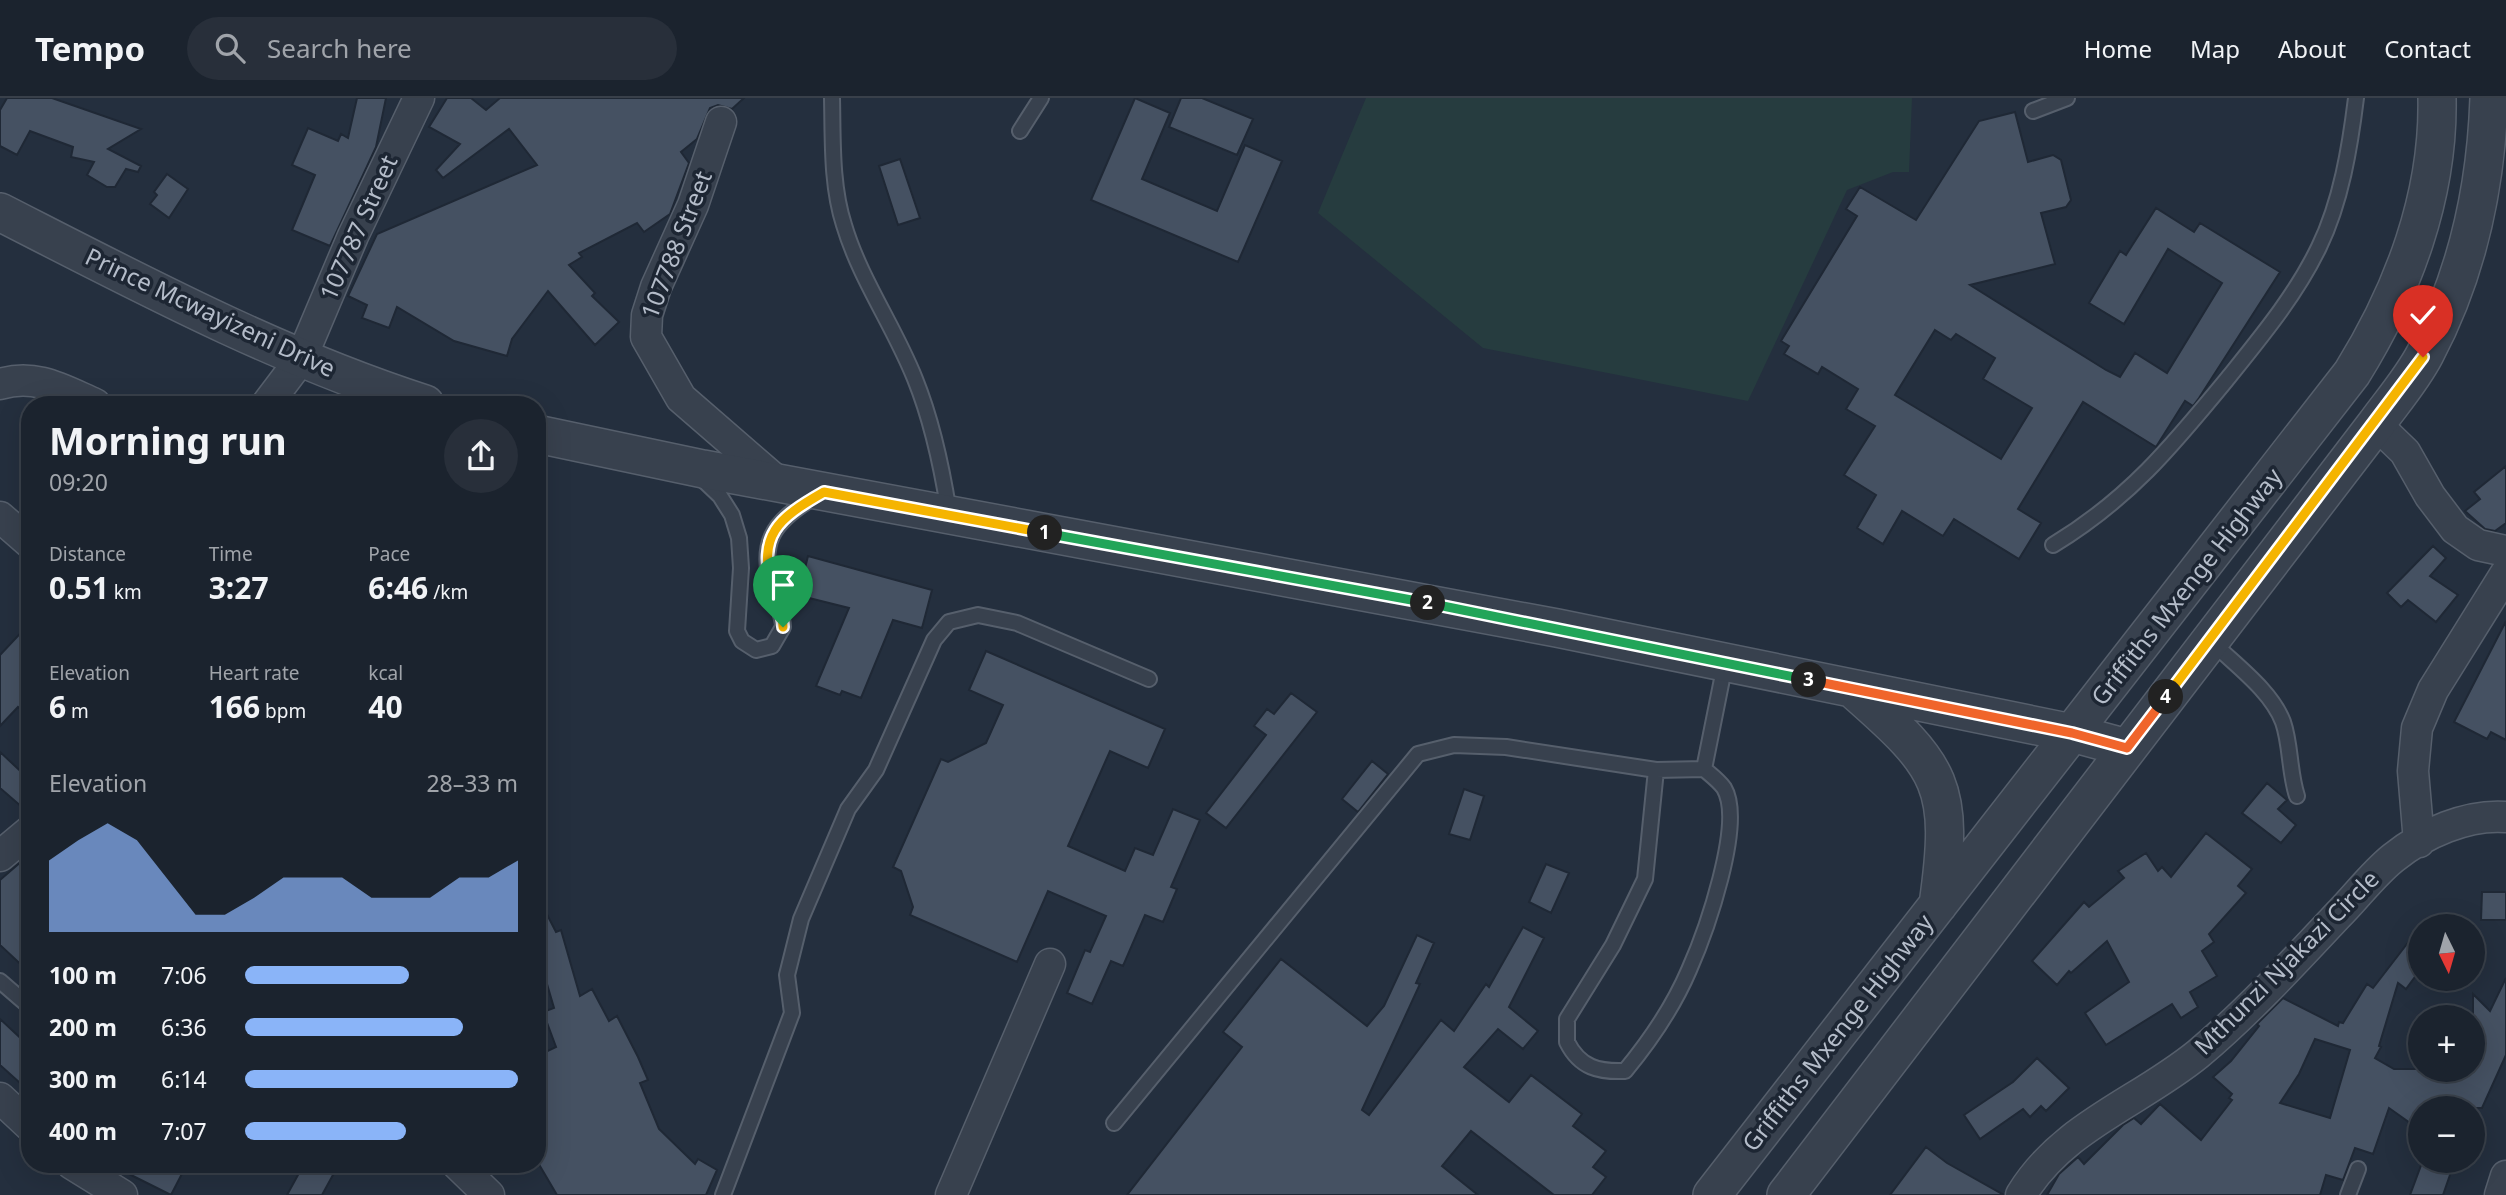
<!DOCTYPE html>
<html lang="en">
<head>
<meta charset="utf-8">
<style>
  :root { --surface:#1b232e; --page:#282f3a; --text:#f1f3f6; --muted:#a0a4aa; --line:#39404a; --accent:#8ab4f8 }
  body { margin:0; font-family:"Noto Sans",sans-serif; background:var(--page); color:var(--text); height:100vh; display:flex; flex-direction:column; font-size:26px; white-space:nowrap }
  * { box-sizing:border-box; margin:0 }
  p { font-size:23px; color:var(--muted) }
  .icon { flex:none; width:38px; height:38px; fill:none; stroke:currentColor; stroke-width:2; stroke-linecap:round; stroke-linejoin:round }
  .map { position:relative; flex:1; overflow:hidden }
  .drawer { position:absolute; left:21px; top:298px; width:525px; height:777px; display:flex; flex-direction:column; background:var(--surface); border-radius:28px; box-shadow:0 7px 28px #0002,0 0 0 2px var(--line) }
  .drawer>* { flex:none }
  .needle { width:46px; rotate:175deg }
  .controls { position:absolute; left:2408px; top:816px; display:grid; gap:14px }
  .controls a { display:grid; place-items:center; width:77px; height:77px; border-radius:50%; background:var(--surface); box-shadow:0 7px 28px #0002,0 0 0 2px var(--line); font-size:35px }
  .pin { position:absolute; display:grid; place-items:center; width:60px; height:60px; color:#fff; margin:-72px -30px; border-radius:50% 50% 50% 0; rotate:-45deg; box-shadow:0 0 7px #0007 }
  .pin .icon { rotate:45deg }
  .km { position:absolute; width:35px; height:35px; margin:-18px; border-radius:50%; background:#222; color:#fff; font-size:19px; line-height:35px; text-align:center }
  .round { display:grid; place-items:center; flex:none; width:74px; height:74px; border-radius:37px; background:var(--page) }
  .head { display:flex; align-items:center; justify-content:space-between; height:119px; padding:0 28px }
  h1 { font-size:38px; font-weight:700; line-height:52px }
  .figures { display:grid; grid-template-columns:repeat(3,1fr); gap:10px; height:119px; padding:7px 28px }
  .figures div { display:grid; align-content:center }
  .figures b { font-size:30px; font-weight:700 }
  .figures small { font-size:19px; font-weight:400 }
  .figures p { font-size:19px }
  .chart { height:196px; padding:14px 28px }
  .chart p { display:flex; justify-content:space-between }
  .chart svg { width:100%; height:126px; margin-top:7px; fill:var(--accent); opacity:.7 }
  ul { padding:0 28px; list-style:none; font-size:23px }
  li { display:grid; grid-template-columns:112px 84px 1fr; align-items:center; height:52px }
  li i { height:18px; border-radius:9px; background:var(--accent) }
  header { display:flex; align-items:center; gap:42px; box-sizing:border-box; height:98px; padding:0 35px; background:var(--surface); border-bottom:2px solid var(--line) }
  header strong { font-size:33px }
  nav { display:flex; gap:38px; margin-inline-start:auto; font-size:24px }
  .search { width:490px; height:63px; background:var(--page); display:flex; align-items:center; gap:18px; box-sizing:border-box; padding:0 24px; border-radius:38px; color:var(--muted); font-size:26px }
  .map>svg:first-child { display:block }
</style>
</head>
<body>
<header>
<strong>Tempo</strong>
<div class="search"><svg class="icon" aria-label="search" viewBox="0 0 24 24"><circle cx="10" cy="10" r="6"/><path d="M15 15l6 6"/></svg>Search here</div>
<nav><a>Home</a><a>Map</a><a>About</a><a>Contact</a></nav>
</header>
<div class="map">
<svg width="2506" height="1097" viewBox="0 0 2506 1097">
  <rect width="100%" height="100%" fill="#242f3e"/>
  <path fill="#263c3f" d="M1366,0H1912L1909,74H1893L1847,92L1748,303L1483,250L1318,115Z"/>
  <path fill="#455162" stroke="#1f2835" stroke-width="2" fill-rule="evenodd" d="M7,0H52L141,31L108,51L141,68L138,74L126,71L115,89H107L87,77L94,64L71,59L73,49L30,33L17,57L0,48V12Z
    M357,0H386L376,49L330,148L292,132L315,77L292,67L308,30L338,43L341,36L348,40Z
    M447,0H471L486,12L500,0H744L732,11L718,7L710,10L697,41L681,54L689,65L670,116L644,134L637,125L579,155L582,159L569,167L595,195L592,198L619,224L595,247L548,193L512,241L507,258L454,243L397,209L389,230L362,220L367,207L348,198L377,136L537,67L509,31L443,80L436,72L460,46L429,29Z
    M1135,0L1170,15L1142,81L1217,113L1245,47L1282,63L1238,164L1091,102Z
    M1181,0H1202L1253,21L1237,57L1169,29Z
    M2015,14L2028,64L2053,57L2061,62L2071,102L2066,109L2041,115L2055,166L1970,187L2106,272L2120,279L2135,255L2167,275L2222,185L2168,151L2124,226L2089,205L2120,153L2126,157L2156,110L2194,134L2200,125L2280,174L2199,300L2193,308L2185,303L2156,349L2083,304L2018,411L2041,425L2019,461L1954,421L1943,438L1902,413L1883,446L1857,430L1876,397L1844,377L1875,328L1846,311L1858,291L1822,269L1818,276L1784,256L1789,248L1781,243L1857,118L1846,111L1860,89L1916,122L1979,23ZM1935,232L1951,242L1956,236L1995,260L1983,281L2032,310L2001,361L1895,297Z
    M900,61L920,120L898,127L879,68Z
    M167,76L188,91L169,120L150,106L157,97L154,94Z
    M2506,368V425L2495,433L2485,431L2465,413L2480,401L2474,394Z
    M2433,448L2446,460L2430,478L2458,497L2436,524L2408,502L2401,509L2387,495Z
    M808,458L932,492L922,530L893,522L861,600L842,593L840,597L816,588L849,510L793,496L798,477L803,478Z
    M2506,523V642L2491,634L2487,641L2454,624Z
    M30,525V620L18,609L0,628V557Z
    M986,553L1165,631L1148,670L1110,653L1068,748L1125,773L1135,750L1153,757L1173,711L1200,722L1171,789L1177,791L1163,824L1145,817L1123,868L1111,863L1092,906L1067,895L1085,852L1090,854L1106,818L1048,793L1017,864L910,817L913,809L901,773L893,769L941,661L948,664L986,645L1003,607L969,592Z
    M1291,595L1317,614L1226,730L1206,715L1266,637L1254,628L1267,611L1274,616Z
    M0,654L30,682V716L0,690Z
    M1372,663L1388,676L1358,714L1342,701Z
    M2267,685L2287,702L2278,711L2296,727L2281,745L2242,715Z
    M1464,691L1484,698L1470,742L1449,736Z
    M2206,735L2252,771L2238,788L2246,795L2209,836L2214,844L2202,853L2217,878L2190,894L2198,909L2181,920L2172,906L2106,947L2085,915L2129,884L2107,843L2071,875L2069,873L2057,887L2032,863L2084,804L2089,809L2124,780L2118,773L2146,755L2158,773L2162,769L2171,779Z
    M30,756V875L0,847V782Z
    M1546,766L1569,775L1551,815L1529,804Z
    M2482,794H2506V822H2481Z
    M537,797L556,834L561,832L580,898L592,891L609,923L617,918L638,959L648,982L640,985L659,1031L695,1066L698,1061L717,1072L706,1097H557L537,1063V958L556,949L543,914L554,910L537,852Z
    M1523,829L1544,840L1509,909L1538,933L1523,951L1498,931L1464,969L1509,1004L1531,977L1582,1016L1573,1028L1606,1053L1593,1069L1606,1079L1592,1097H1554L1471,1033L1442,1068L1478,1097H1127L1242,949L1223,934L1281,861L1367,928L1384,908L1417,837L1434,845L1416,885L1420,886L1362,1012L1369,1017L1441,922L1454,933L1486,886L1489,889Z
    M2420,829V872L2406,891L2398,885L2379,948L2381,949L2375,960L2394,971H2473V896L2490,913L2506,880V957L2482,1010H2420V1032L2389,1010L2373,1056L2355,1050L2343,1082L2326,1077L2320,1097H2047L2059,1076L2078,1059L2084,1066L2123,1027L2134,1020L2141,1026L2160,1006L2201,1042L2232,1002L2229,1000L2232,996L2213,979L2231,963L2259,928L2257,926L2283,900L2338,928L2339,924L2343,925L2367,886L2373,890ZM2315,941L2350,952L2330,1020L2280,1005L2299,976Z
    M0,921L30,949V994L0,967Z
    M2037,960L2069,990L2046,1013L2041,1008L2030,1019L2023,1011L1980,1041L1964,1017L2013,984Z
    M1926,1049L1947,1065L2004,1097H1890Z
    M2423,1062L2452,1071L2443,1097H2410Z
    M109,1066H187L171,1097Z
    M304,1066H339L322,1097H287Z"/>
  <g fill="none" stroke-linecap="round" stroke-linejoin="round">
    <g stroke="#565f6c" stroke-width="18">
      <path id="service" d="M832,0C833,41 831,87 844,127C860,181 894,228 915,281C932,323 942,370 949,415
        M2033,13L2067,0
        M1020,33L1041,0
        M699,378L720,398L732,417L739,440L741,470L737,533L742,543L756,552L772,548L783,529C783,517 777,508 774,497C757,445 772,424 816,398
        M2053,447C2129,401 2173,347 2228,280C2261,239 2296,197 2319,149C2341,104 2350,49 2356,0
        M2211,543C2234,566 2271,592 2283,624C2291,647 2289,674 2297,698
        M1704,671L1725,566
        M0,883L30,909
        M1114,1025L1418,656L1454,647L1506,649L1656,672L1704,671C1711,677 1719,683 1724,690C1745,725 1705,836 1689,872C1674,907 1649,944 1625,973C1599,974 1580,970 1567,944V921L1613,847L1645,781L1656,672
        M723,1097L792,915L787,877L801,821L848,711L876,672L934,542L949,524L978,517L1017,525L1149,581
        M2348,1097L2358,1071"/>
    </g>
    <g stroke="#565f6c" stroke-width="33">
      <path id="minor" d="M721,24L693,107L656,189L647,217L646,239L681,300L779,385
        M0,286C36,275 63,292 95,306
        M267,306L301,261L353,138L419,0
        M2376,326L2405,354L2430,398L2455,431L2478,447L2506,453
        M0,419L30,445
        M2419,744L2413,673L2417,630L2433,592L2506,475
        M0,758L30,733
        M0,1000L30,1028
        M72,1066L122,1097
        M457,1066L489,1097
        M951,1097L1050,866
        M2021,1097C2063,1028 2138,1005 2198,956C2248,914 2293,865 2338,817C2356,799 2373,776 2393,760C2424,735 2467,716 2506,719
        M2500,1097L2506,1078"/>
    </g>
    <g stroke="#565f6c" stroke-width="40">
      <path id="tertiary" d="M0,114C139,185 276,258 425,306
        M537,336L703,371L1557,530L2072,635L2127,650
        M1854,592C1943,670 1955,687 1938,807
        M1712,1097L2352,275C2403,193 2439,98 2437,0
        M1786,1097L2376,326C2392,304 2412,281 2425,256C2467,177 2486,89 2489,0"/>
    </g>
    <use href="#service" stroke="#38414e" stroke-width="14"/>
    <use href="#minor" stroke="#38414e" stroke-width="30"/>
    <use href="#tertiary" stroke="#38414e" stroke-width="37"/>
  </g>
  <g fill="none" stroke-linecap="round" stroke-linejoin="round">
    <g stroke="#fff" stroke-width="14">
      <path id="split-1" d="M783,529C783,516 776,505 772,492C758,436 777,421 824,394L1045,435"/>
    </g>
    <g stroke="#fff" stroke-width="14">
      <path id="split-2" d="M1045,435L1428,505"/>
    </g>
    <g stroke="#fff" stroke-width="14">
      <path id="split-3" d="M1428,505L1809,582"/>
    </g>
    <g stroke="#fff" stroke-width="14">
      <path id="split-4" d="M1809,582L2072,635L2127,650L2166,599"/>
    </g>
    <g stroke="#fff" stroke-width="14">
      <path id="split-5" d="M2166,599L2423,259"/>
    </g>
    <use href="#split-1" stroke="#f5b400" stroke-width="9"/>
    <use href="#split-2" stroke="#22a559" stroke-width="9"/>
    <use href="#split-3" stroke="#22a559" stroke-width="9"/>
    <use href="#split-4" stroke="#f0652b" stroke-width="9"/>
    <use href="#split-5" stroke="#f5b400" stroke-width="9"/>
  </g>
  <g text-anchor="middle" stroke-width="7" stroke-linejoin="round" paint-order="stroke">
    <g font-size="24" fill="#b4bcc9" stroke="#1d2633">
      <text transform="translate(359 130) rotate(-66)" y="8">107787 Street</text>
      <text transform="translate(677 147) rotate(-69)" y="8">107788 Street</text>
      <text transform="translate(210 215) rotate(25)" y="8">Prince Mcwayizeni Drive</text>
      <text transform="translate(2187 489) rotate(-52)" y="8">Griffiths Mxenge Highway</text>
      <text transform="translate(2287 865) rotate(-45)" y="8">Mthunzi Njakazi Circle</text>
      <text transform="translate(1838 935) rotate(-52)" y="8">Griffiths Mxenge Highway</text>
    </g>
  </g>
</svg>
<div class="controls">
<a><svg class="needle" viewBox="-14 -14 28 28"><path d="M0-13l5 13h-10z" fill="#e53935"/><path d="M0 13l5-13h-10z" fill="#a0a4aa"/></svg></a>
<a>+</a>
<a>−</a>
</div>
<div class="pin" style="left:783px;top:529px;background:#1e9e55"><svg class="icon" aria-label="arrive" viewBox="0 0 24 24"><path d="M6 21V4h12l-3 4 3 4H6"/></svg></div>
<div class="pin" style="left:2423px;top:259px;background:#d93025"><svg class="icon" aria-label="check" viewBox="0 0 24 24"><path d="M5 12l5 5 9-10"/></svg></div>
<b class="km" style="left:1045px;top:435px">1</b>
<b class="km" style="left:1428px;top:505px">2</b>
<b class="km" style="left:1809px;top:582px">3</b>
<b class="km" style="left:2166px;top:599px">4</b>
<section class="drawer">
<div class="head"><div><h1>Morning run</h1><p>09:20</p></div><a class="round"><svg class="icon" aria-label="share" viewBox="0 0 24 24"><path d="M12 15V3M7 8l5-5 5 5M5 13v7h14v-7"/></svg></a></div>
<div class="figures">
<div><p>Distance</p><b>0.51<small> km</small></b></div>
<div><p>Time</p><b>3:27</b></div>
<div><p>Pace</p><b>6:46<small> /km</small></b></div>
</div>
<div class="figures">
<div><p>Elevation</p><b>6<small> m</small></b></div>
<div><p>Heart rate</p><b>166<small> bpm</small></b></div>
<div><p>kcal</p><b>40</b></div>
</div>
<div class="chart"><p><span>Elevation</span>28–33 m</p>
<svg viewBox="0 0 160 44" preserveAspectRatio="none"><path d="M0 44V19L10 12L20 6L30 12L40 25L50 38L60 38L70 32L80 25L90 25L100 25L110 32L120 32L130 32L140 25L150 25L160 19V44z"/></svg>
</div>
<ul>
<li><b>100 m</b>7:06<i style="width:60%"></i></li>
<li><b>200 m</b>6:36<i style="width:80%"></i></li>
<li><b>300 m</b>6:14<i style="width:100%"></i></li>
<li><b>400 m</b>7:07<i style="width:59%"></i></li>
</ul>
</section>
</div>
</body>
</html>
